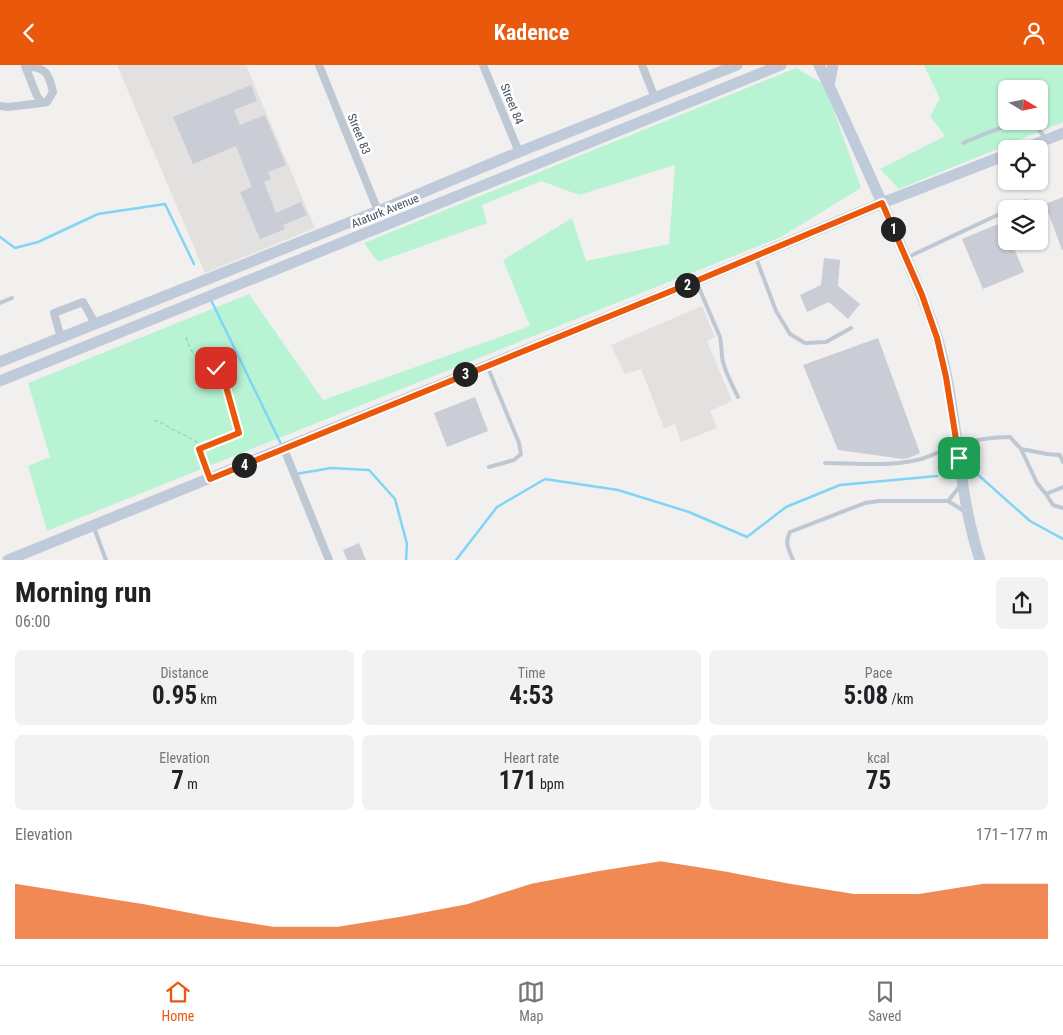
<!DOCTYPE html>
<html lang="en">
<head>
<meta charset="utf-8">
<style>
  :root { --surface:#fff; --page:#f2f2f2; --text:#202124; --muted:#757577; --line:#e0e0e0; --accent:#ea580c }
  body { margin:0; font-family:"Roboto Condensed",sans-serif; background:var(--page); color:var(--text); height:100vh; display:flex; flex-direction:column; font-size:19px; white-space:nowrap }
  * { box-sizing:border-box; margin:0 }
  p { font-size:16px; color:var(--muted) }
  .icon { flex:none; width:28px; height:28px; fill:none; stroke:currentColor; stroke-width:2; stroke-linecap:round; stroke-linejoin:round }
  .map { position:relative; height:495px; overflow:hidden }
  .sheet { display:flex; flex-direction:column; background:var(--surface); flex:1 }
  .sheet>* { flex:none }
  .needle { width:32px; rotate:100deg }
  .buttons { position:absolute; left:998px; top:15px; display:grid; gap:10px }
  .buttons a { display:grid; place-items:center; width:50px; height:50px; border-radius:8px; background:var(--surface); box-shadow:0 1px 4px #0004; font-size:25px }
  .pin { position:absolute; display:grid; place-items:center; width:42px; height:42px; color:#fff; margin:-21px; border-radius:10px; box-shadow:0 2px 8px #0006 }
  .km { position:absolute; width:25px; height:25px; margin:-12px; border-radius:50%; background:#222; color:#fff; font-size:14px; line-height:25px; text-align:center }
  .round { display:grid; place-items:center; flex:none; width:52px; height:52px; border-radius:8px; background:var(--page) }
  .headline { display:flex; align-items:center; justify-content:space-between; height:85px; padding:0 15px }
  h1 { font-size:28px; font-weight:700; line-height:38px }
  .figures { display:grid; grid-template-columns:repeat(3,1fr); gap:8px; height:85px; padding:5px 15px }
  .figures div { display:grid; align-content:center; border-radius:8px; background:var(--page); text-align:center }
  .figures b { font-size:25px; font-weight:700 }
  .figures small { font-size:14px; font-weight:400 }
  .figures p { font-size:14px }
  .chart { height:140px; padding:10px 15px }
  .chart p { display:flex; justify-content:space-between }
  .chart svg { width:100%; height:90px; margin-top:5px; fill:var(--accent); opacity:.7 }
  header { display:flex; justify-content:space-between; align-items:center; height:65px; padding:0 15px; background:var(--accent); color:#fff; font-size:22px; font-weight:700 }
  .tab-bar { display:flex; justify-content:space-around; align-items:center; height:70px; border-top:1px solid var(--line); background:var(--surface); font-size:14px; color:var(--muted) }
  .tab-bar a { display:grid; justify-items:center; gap:2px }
  .tab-bar .selected { color:var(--accent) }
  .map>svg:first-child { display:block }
</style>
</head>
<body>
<header><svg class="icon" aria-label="back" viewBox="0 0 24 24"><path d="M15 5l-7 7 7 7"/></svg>Kadence<svg class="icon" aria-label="person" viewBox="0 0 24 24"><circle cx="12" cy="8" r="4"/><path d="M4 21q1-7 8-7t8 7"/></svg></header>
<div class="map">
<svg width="1063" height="495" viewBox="0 0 1063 495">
  <rect width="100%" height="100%" fill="#f2efef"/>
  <path fill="#e3e0e0" d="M117,0H246L315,163L205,208Z
    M702,241L715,272L707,276L732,336L710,346L717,363L681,377L675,359L664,363L641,304L625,309L611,280Z"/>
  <path fill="#b8f4d4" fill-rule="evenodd" d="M924,0H1063V57L899,124L880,104L945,71L930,51L940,34ZM1006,24H1039V56H1006Z
    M796,3L825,20L861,123L781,172L47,466L28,401L50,392L28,318L249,229L323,335L530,261L503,195L572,153L586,196L669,179L675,100L579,130L541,116L482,140L487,158L378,197L364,178Z"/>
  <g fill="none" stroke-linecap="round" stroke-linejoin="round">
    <path stroke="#80d5f6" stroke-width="2.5" d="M0,172L15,183L38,177L98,149L165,139L194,199
      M211,235L282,381
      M296,408V409L331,403L369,405L395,434L407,479L406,495
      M976,408L1030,456L1063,474
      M456,495L497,442L545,414L618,425L689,447L747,472L786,442L840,420L937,411"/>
  </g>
  <path fill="#cacdd5" d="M251,20L257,36L234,45L240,60L265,50L286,100L268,107L271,114L264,117L276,148L301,137L307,150L283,160L285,164L260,174L240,127L252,122L236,81L193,99L173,52Z
    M1063,132V185H1062L1045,139Z
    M1003,157L1006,164V176H1011L1024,207L983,224L962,174Z
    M824,193L840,195L838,221L860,239L848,254L829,237L807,247L800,230L821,220Z
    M878,273L920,388L909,393L903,394L838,385L803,300Z
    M475,332L488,366L447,382L434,348Z
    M359,478L366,495H347L343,485Z"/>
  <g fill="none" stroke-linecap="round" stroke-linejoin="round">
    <path stroke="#6cd6aa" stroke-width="1" stroke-dasharray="4 2.5" stroke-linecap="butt" d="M186,272C189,283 193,291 204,297C209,299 214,300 218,305C229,318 234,351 239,368L199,384
      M154,355L164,359L172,364L196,376L206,404"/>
    <path stroke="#bec8d3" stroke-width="4" d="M963,78C981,71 1020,50 1038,64C1040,66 1043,70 1045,73
      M1010,144L1026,136
      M756,193L776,246L790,269L805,278L826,277L851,263
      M906,193L1006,146
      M697,218L720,272C722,281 721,289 723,297C726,309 733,321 738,332
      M0,238L12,233
      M488,303L519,378L521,389L514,395L489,402
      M1021,384L1047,389L1060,390L1063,397
      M825,398C855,398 887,402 917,395C931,392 943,384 957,380C974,375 992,372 1010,372L1021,384L1037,418L1046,429L1053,440L1063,443
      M1046,429L1063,422
      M948,436L961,420
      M94,463L106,495
      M793,495C789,485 784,477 790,467L865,438L879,436H948L964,446"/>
    <path stroke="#bec8d3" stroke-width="8" d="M25,0V1L37,31L42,38L47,37L53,27C48,6 46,3 25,1
      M319,0L378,146
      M483,0L519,87
      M642,0L655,33
      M0,41L8,42L42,38
      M61,273L54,248L83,237L96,260
      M284,384L329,495"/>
    <path stroke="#bfcada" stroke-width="11" d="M819,0L831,25C852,71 873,117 893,163C909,199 925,235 937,272C959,345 956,423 980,495
      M829,20L833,0
      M1023,84L1063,68
      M0,297L378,146L519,87L737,0
      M0,316L781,0
      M8,495L696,216L882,138L1006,90"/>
  </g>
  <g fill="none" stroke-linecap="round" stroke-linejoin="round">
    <g stroke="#fff" stroke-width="10">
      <path id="route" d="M216,303L225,318L239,368L199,384L210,414L696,216L882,138L922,230L937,273L946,312L959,393"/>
    </g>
    <use href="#route" stroke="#ea580c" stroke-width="6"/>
  </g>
  <g text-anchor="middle" stroke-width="5" stroke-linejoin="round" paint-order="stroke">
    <g font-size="12" fill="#45505f" stroke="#fff">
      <text transform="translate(512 39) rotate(68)" y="4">Street 84</text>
      <text transform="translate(359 69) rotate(68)" y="4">Street 83</text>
      <text transform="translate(385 146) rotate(-22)" y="4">Ataturk Avenue</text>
    </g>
  </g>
</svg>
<div class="buttons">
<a><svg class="needle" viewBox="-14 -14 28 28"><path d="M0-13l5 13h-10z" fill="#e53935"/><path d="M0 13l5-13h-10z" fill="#757577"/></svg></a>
<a><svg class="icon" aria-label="locate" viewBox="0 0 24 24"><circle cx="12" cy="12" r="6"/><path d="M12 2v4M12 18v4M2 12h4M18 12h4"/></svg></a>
<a><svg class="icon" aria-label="layers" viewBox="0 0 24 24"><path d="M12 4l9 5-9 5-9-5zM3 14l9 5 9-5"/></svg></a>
</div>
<div class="pin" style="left:959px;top:393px;background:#1e9e55"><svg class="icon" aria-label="arrive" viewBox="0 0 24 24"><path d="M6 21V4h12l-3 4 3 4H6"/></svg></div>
<div class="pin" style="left:216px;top:303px;background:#d93025"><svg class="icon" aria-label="check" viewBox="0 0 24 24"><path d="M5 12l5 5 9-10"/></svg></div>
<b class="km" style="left:893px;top:164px">1</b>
<b class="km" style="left:687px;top:220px">2</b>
<b class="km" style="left:465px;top:309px">3</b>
<b class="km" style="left:244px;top:400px">4</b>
</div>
<section class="sheet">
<div class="headline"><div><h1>Morning run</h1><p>06:00</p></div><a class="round"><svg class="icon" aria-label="share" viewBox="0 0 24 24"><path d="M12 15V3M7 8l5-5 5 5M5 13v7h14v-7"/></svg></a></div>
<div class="figures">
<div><p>Distance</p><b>0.95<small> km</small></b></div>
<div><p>Time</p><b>4:53</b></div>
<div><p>Pace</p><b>5:08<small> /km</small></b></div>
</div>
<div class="figures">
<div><p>Elevation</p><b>7<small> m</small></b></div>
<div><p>Heart rate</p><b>171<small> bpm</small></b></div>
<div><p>kcal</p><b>75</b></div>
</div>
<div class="chart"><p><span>Elevation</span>171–177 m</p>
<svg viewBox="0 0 160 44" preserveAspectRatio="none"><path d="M0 44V17L10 22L20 27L30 33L40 38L50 38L60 33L70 27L80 17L90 11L100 6L110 11L120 17L130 22L140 22L150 17L160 17V44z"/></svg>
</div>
</section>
<nav class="tab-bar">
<a class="selected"><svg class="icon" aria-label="home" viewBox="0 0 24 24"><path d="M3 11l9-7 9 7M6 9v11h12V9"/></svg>Home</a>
<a><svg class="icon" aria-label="map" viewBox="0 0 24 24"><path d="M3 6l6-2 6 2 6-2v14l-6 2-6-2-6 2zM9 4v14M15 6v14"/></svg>Map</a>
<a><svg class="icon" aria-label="saved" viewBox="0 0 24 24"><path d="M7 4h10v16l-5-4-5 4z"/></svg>Saved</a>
</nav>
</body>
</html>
